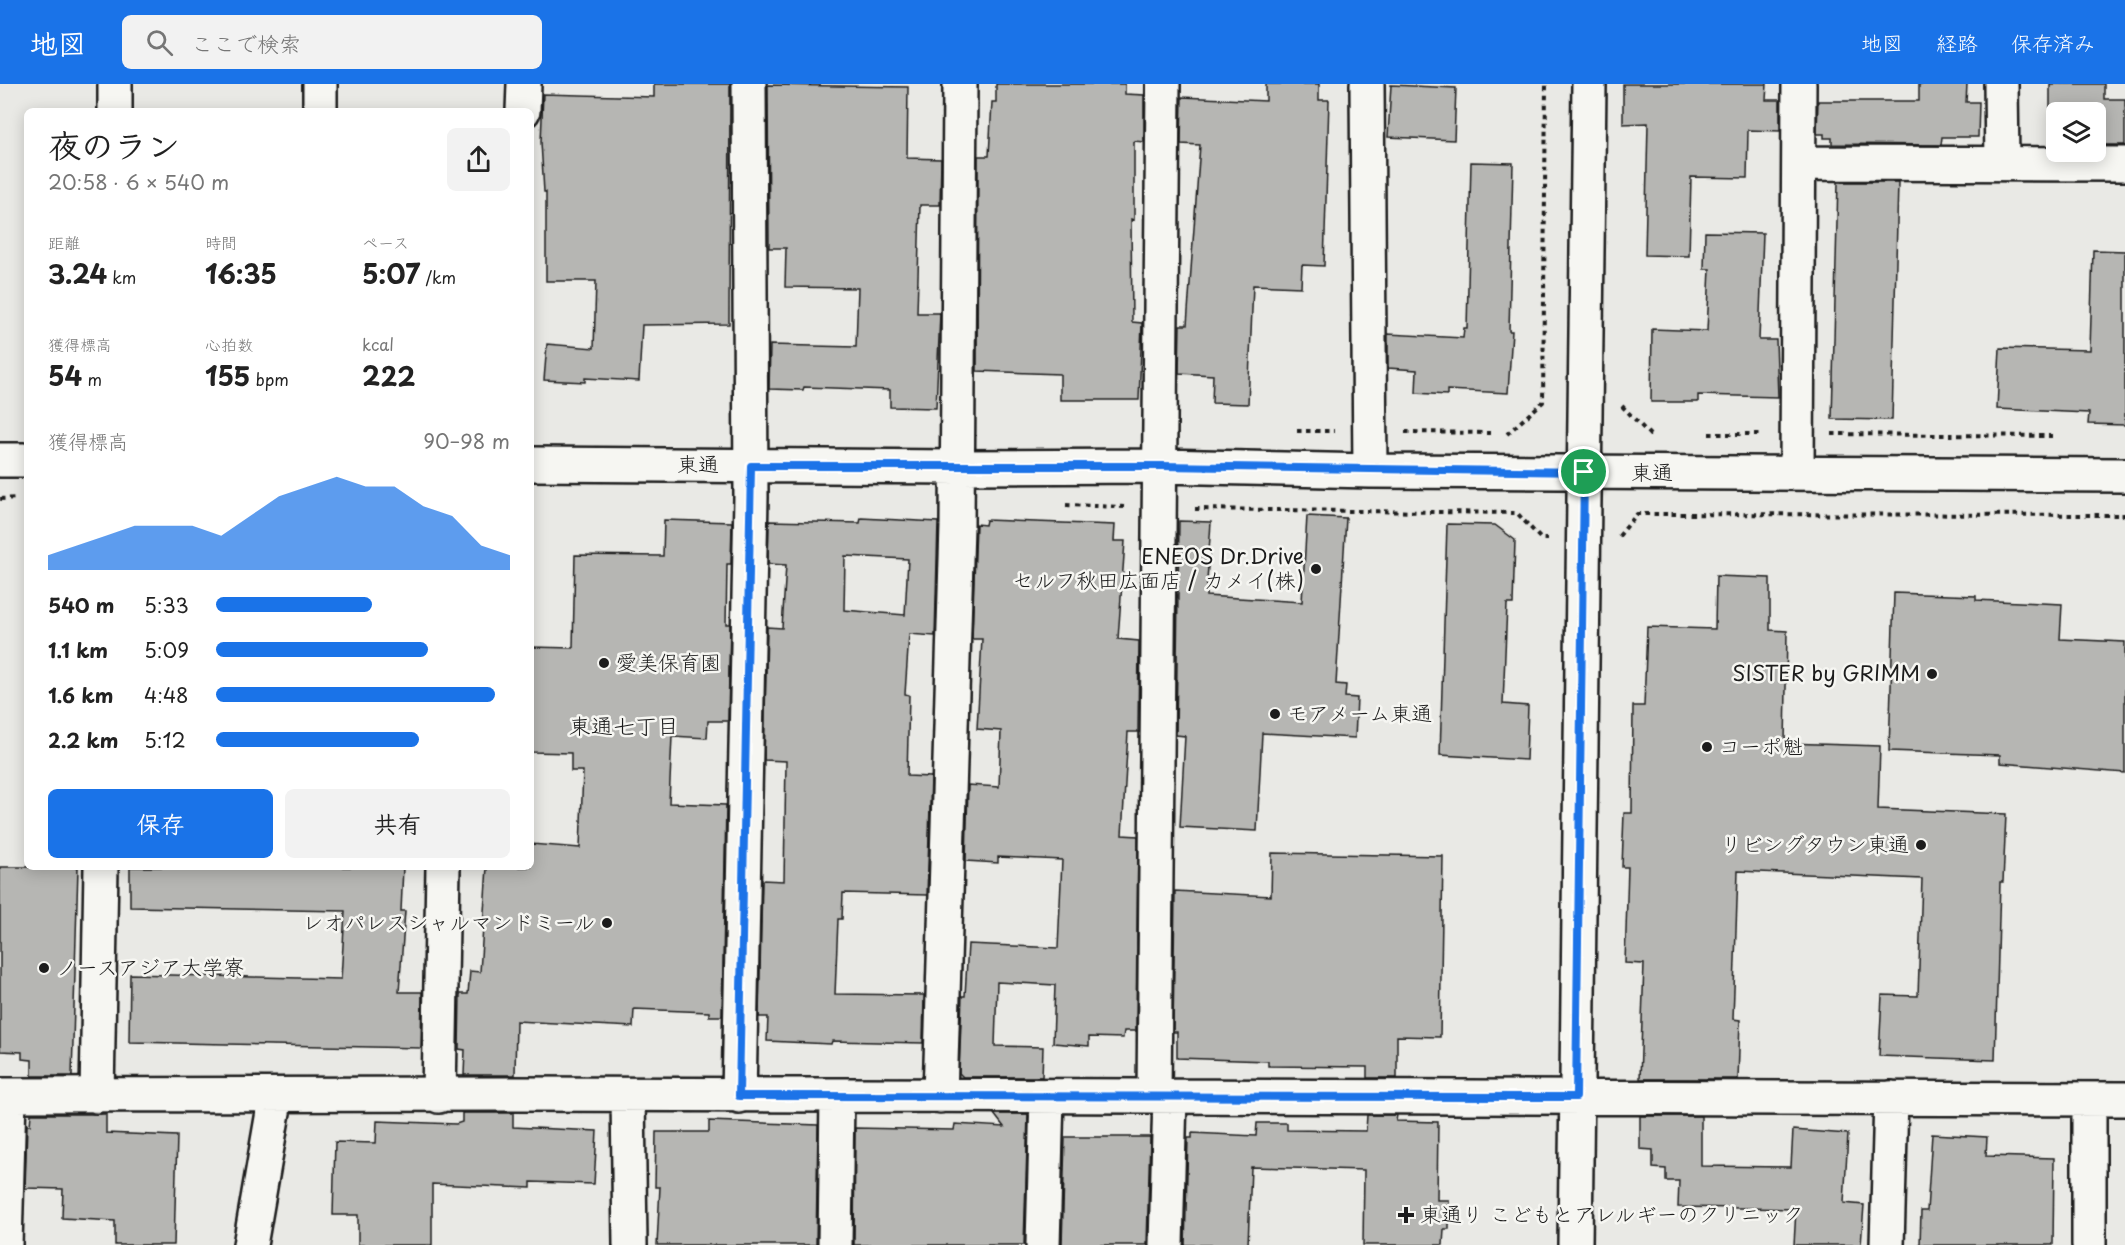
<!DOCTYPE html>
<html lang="ja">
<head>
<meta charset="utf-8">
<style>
  :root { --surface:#fff; --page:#f2f2f2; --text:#222; --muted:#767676; --accent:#1a73e8 }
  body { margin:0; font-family:"Playpen Sans","Klee One",sans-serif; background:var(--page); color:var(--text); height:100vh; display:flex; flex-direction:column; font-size:22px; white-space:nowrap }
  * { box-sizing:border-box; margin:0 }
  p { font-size:20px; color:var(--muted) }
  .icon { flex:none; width:33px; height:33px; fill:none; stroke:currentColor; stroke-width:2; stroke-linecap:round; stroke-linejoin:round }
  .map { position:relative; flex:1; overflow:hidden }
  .details { position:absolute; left:24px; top:24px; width:510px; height:762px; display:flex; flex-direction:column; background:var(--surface); border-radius:9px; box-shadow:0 3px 15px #0003 }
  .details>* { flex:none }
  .controls { position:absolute; left:2046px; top:18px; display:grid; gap:12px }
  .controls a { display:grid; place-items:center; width:60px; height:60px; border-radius:9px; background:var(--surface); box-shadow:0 3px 15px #0003; font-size:30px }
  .pin { position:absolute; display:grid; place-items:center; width:51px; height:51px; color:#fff; margin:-26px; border:3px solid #fff; border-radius:50%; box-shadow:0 2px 6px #0007 }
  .round { display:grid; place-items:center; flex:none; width:63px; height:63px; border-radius:9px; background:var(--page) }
  .head { display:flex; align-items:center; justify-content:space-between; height:102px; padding:0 24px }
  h1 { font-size:33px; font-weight:700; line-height:45px }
  .stats { display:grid; grid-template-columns:repeat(3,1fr); gap:9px; height:102px; padding:6px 24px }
  .stats div { display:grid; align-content:center }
  .stats b { font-size:26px; font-weight:700 }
  .stats small { font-size:16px; font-weight:400 }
  .stats p { font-size:16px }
  .chart { height:168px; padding:12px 24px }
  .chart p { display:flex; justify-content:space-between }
  .chart svg { width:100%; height:108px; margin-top:6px; fill:var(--accent); opacity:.7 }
  .cta { display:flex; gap:12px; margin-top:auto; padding:12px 24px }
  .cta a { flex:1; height:69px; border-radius:9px; background:var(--accent); color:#fff; font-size:24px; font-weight:700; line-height:69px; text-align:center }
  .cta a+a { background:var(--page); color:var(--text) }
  ul { padding:0 24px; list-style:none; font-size:20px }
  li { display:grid; grid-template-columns:96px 72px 1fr; align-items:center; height:45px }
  li i { height:15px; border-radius:8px; background:var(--accent) }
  header { display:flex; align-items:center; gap:36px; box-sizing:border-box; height:84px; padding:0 30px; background:var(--accent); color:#fff }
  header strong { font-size:28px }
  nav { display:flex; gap:33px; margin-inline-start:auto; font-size:21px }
  .search { width:420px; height:54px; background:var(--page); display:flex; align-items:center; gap:15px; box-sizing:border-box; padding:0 21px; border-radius:9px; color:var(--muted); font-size:22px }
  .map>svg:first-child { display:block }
</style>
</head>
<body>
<header>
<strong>地図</strong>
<div class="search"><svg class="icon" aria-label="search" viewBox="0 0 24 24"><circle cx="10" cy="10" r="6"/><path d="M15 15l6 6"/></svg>ここで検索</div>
<nav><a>地図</a><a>経路</a><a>保存済み</a></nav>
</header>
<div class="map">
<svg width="2125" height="1161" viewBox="0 0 2125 1161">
  <rect width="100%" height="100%" fill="#e9e9e5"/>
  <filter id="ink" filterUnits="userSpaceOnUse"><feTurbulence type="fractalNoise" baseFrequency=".0167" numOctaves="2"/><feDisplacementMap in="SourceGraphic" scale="12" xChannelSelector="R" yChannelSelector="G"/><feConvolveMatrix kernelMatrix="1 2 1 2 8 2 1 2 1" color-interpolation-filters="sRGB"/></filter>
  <g filter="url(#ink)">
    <path fill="#b6b6b3" stroke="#1c1c1c" stroke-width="1.5" fill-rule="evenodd" d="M654,0H730L729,240L642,241L639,297L585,294V298L544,296L547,260L594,264L596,197H546V108H544L541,58L543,10L654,13Z
      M996,0H1125V10L1144,11V58L1134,57V136L1131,135L1132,238L1142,239L1139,316H1060V290L977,287L978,72H989L992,18H996Z
      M1266,0H1319V16H1329L1324,182L1302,181L1301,203L1253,201L1248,320L1212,319L1213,291L1179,289L1180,241H1187L1200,61L1181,60L1182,13L1266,17Z
      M1623,0H1767L1766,16H1780V47L1748,46L1747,94L1691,93L1689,172L1645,171L1648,39L1623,40Z
      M1919,0H1967L1966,18H1979L1978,53H1942L1941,61L1832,60V54H1824V50H1817L1818,17H1919Z
      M2050,0H2104V15H2125V61H2096V28H2056V34H2050Z
      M768,1L908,3L907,74L941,75L940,121H920L917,229H940L936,324L890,323V306L804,303L803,306L769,305L770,261L856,263L858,204L785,203L786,164H769Z
      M1391,1L1456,4L1454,56L1388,53Z
      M1471,78L1513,79L1509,247H1512L1508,309L1447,306V311L1416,309L1417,286L1388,284V250L1463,254L1464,244H1467Z
      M1838,98H1898L1892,336L1832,335Z
      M1705,148L1763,149L1759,256H1776L1778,313L1698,311V318H1651L1652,245L1707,247L1710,185H1704Z
      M2093,166L2125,167V341L2088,340L2089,329L1997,325L2000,264L2090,266Z
      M1307,432L1346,434L1336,600L1346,601L1345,613L1357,614L1355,654L1262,649L1257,747L1180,743L1185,652L1176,651L1179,437L1211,438L1206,512L1302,518Z
      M861,434L938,438L935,552L909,550L905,610L909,611L907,692L931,693L927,811L843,809L842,835H838L835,910L924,911L923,959L832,957L831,960L767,957L768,933H759L762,796L784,797L786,677L764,676L767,543L782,544L786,481L768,480L769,437L860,439ZM845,472L908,475L905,531L844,526Z
      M664,436L732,438L731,480H727L726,540H730L728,637H708L707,654L672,652L669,719L726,721L722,932H709V928L634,925L633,943L516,937L515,991H464L465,966L459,965L460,910H468L470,887L480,888L487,783H531V760L580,764L583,687H571V669L531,668V563L573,564L575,471L663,472Z
      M986,436L1115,441L1114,457H1125L1118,555L1139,557L1138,648H1128L1122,751L1138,752L1136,947H1124L1123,954L1089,953V962L1053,959L1055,901L997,898L995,962L1043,963L1042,993H963L959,989L962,912H965L968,860L1058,864L1062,776L998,773V779L966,777L968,701L999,703L1001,647L977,645L982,555H972L976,440L985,441Z
      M1447,440L1495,441L1515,456L1513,520H1507L1503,620L1528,622L1526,676L1440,671Z
      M1716,492L1770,494V546L1787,547L1785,659L1880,662L1878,725L2006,730L2003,798H2000L1995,976L1879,972L1882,911L1918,912L1922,795L1738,787L1733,935L1740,936L1738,995H1640L1644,880L1625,879L1628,783H1622L1624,729H1632L1633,622H1644L1647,543L1715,545Z
      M1894,509L1976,512V516L2062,520L2060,555L2125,558V689L2000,679V671L1889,667Z
      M1272,769L1443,772L1440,953L1397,952V994H1367V983L1268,982V977L1177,974V948H1173L1175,807L1271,812Z
      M0,783H78L72,992H32V976L22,975V968L0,967Z
      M130,783H403L401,827H405L399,908H422L421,964L129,958L130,890L341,895L345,827L130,823Z
      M462,1029H513V1043L597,1047L594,1100L531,1098V1104L432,1100V1161H358V1131H333L335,1058L376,1059L377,1037L456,1040L462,1038Z
      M31,1030H106V1049L177,1052L174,1161H115V1137L62,1134L63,1105L25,1104L27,1041H30Z
      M994,1030H1028L1024,1161H854L855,1044L954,1046L955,1040L1004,1043Z
      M1367,1031H1397L1396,1037L1438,1038L1437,1116H1449V1145H1444L1443,1161H1363L1364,1086L1251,1083L1248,1161H1185L1188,1054H1192V1049L1256,1052L1257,1039H1287V1046L1366,1047Z
      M1640,1032H1701V1082L1791,1083L1793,1046L1848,1050L1844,1119L1864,1121L1861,1161H1794L1796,1125L1678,1123L1679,1097H1666V1085L1653,1084V1066L1640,1065Z
      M709,1037L818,1041L816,1161H657L660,1103H655L656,1048H709Z
      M1932,1050L1987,1053L1986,1072L2054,1074L2053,1161H1920L1921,1127H1927Z
      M1065,1053H1150L1147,1161H1062Z"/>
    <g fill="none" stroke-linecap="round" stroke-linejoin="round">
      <g stroke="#1c1c1c" stroke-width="38">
        <path id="minor" d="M320,0V27
          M1367,0L1370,387
          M2001,0L2002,79
          M115,27V0
          M523,27L524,0
          M1799,79L2125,80
          M0,376H27
          M531,380L958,383L1161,382L1370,387L2125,391
          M1797,389L1799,0
          M0,1011L510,1010L2125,1015
          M97,1012L101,783
          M439,1012L443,783
          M628,1012L630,1161
          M739,1012L751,413L749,0
          M940,1012L957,442L960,0
          M1154,1012L1163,0
          M5,1161L9,1012
          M250,1161L276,1011
          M835,1161L837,1012
          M1043,1161L1047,1012
          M1166,1161L1170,1012
          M1575,1161L1589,0
          M1887,1161L1891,1014
          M2089,1161V1016"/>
      </g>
      <path stroke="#1c1c1c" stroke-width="4" stroke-dasharray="4.5 4.5" stroke-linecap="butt" d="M1622,322L1650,351H1653
        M1297,347H1334
        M1405,348L1490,349
        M1507,350L1543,318L1546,0
        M1709,350H1761
        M1832,350L2052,352
        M0,415L17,414
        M1066,421L1124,423
        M1195,425L1517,429L1541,455H1548
        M1619,452L1637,430L2125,431"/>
      <use href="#minor" stroke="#f6f6f2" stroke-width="33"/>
    </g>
  </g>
  <g fill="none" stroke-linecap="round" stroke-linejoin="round" filter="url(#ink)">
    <g stroke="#fff" stroke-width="12">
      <path id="route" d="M751,382H1161L1584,388L1576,1013L739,1012Z"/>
    </g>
    <use href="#route" stroke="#1a73e8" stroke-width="8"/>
  </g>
  <g fill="#1c1c1c" stroke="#f6f6f2" stroke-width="2">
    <circle cx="1316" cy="485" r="6"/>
    <circle cx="604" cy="579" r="6"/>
    <circle cx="1932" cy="590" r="6"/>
    <circle cx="1275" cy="630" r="6"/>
    <circle cx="1707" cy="663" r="6"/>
    <circle cx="1921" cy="761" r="6"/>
    <circle cx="607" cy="839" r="6"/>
    <circle cx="44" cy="884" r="6"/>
    <path d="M1403 1122h6v6h6v6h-6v6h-6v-6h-6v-6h6z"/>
  </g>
  <g text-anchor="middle" stroke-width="5" stroke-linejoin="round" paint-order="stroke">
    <g font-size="21" fill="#1c1c1c" stroke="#f6f6f2">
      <text x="698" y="388">東通</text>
      <text x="1652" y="396">東通</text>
    </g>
    <g font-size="21" fill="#1c1c1c" stroke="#f6f6f2" text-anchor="start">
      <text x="1304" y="480" text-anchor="end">ENEOS Dr.Drive<tspan x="1304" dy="24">セルフ秋田広面店 / カメイ(株)</tspan></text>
      <text x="616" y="586">愛美保育園</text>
      <text x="1920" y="597" text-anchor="end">SISTER by GRIMM</text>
      <text x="1287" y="637">モアメーム東通</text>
      <text x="1719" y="670">コーポ魁</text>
      <text x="1909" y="768" text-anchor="end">リビングタウン東通</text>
      <text x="595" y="846" text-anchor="end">レオパレスシャルマンドミール</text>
      <text x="56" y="891">ノースアジア大学寮</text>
      <text x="1420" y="1138">東通り こどもとアレルギーのクリニック</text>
    </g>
    <g font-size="22" fill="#1c1c1c" stroke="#f6f6f2">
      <text x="624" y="650">東通七丁目</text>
    </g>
  </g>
</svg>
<div class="controls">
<a><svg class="icon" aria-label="layers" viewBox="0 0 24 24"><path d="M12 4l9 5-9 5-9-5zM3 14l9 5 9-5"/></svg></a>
</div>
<div class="pin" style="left:1584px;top:388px;background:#1e9e55"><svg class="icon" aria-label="arrive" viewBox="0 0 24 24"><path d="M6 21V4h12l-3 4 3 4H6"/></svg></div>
<section class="details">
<div class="head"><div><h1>夜のラン</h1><p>20:58 · 6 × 540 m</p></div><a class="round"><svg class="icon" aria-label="share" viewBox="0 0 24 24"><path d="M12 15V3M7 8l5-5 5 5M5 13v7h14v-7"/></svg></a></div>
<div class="stats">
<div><p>距離</p><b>3.24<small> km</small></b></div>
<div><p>時間</p><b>16:35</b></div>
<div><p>ペース</p><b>5:07<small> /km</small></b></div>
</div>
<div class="stats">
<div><p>獲得標高</p><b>54<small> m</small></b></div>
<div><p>心拍数</p><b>155<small> bpm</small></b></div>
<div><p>kcal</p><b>222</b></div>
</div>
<div class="chart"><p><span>獲得標高</span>90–98 m</p>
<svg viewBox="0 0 160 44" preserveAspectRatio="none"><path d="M0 44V38L10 34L20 30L30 26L40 26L50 26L60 30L70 22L80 14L90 10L100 6L110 10L120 10L130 18L140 22L150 34L160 38V44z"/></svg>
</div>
<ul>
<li><b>540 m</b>5:33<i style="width:53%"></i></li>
<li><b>1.1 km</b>5:09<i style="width:72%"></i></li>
<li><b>1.6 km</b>4:48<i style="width:95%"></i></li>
<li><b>2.2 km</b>5:12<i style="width:69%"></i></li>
</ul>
<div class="cta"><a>保存</a><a>共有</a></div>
</section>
</div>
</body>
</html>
